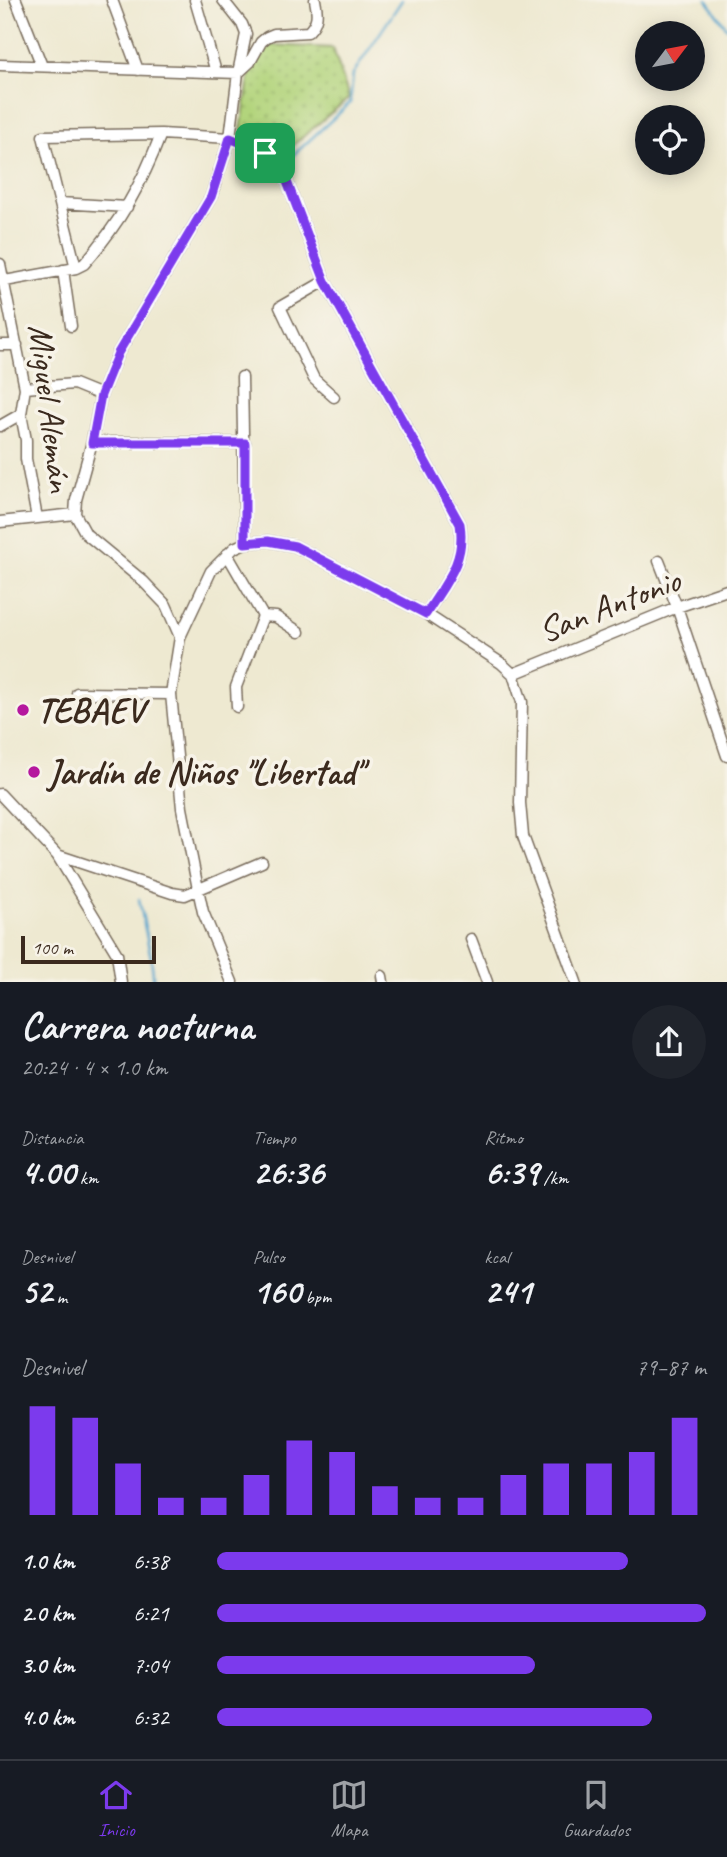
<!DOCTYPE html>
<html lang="es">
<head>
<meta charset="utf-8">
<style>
  :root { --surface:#171b24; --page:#20242c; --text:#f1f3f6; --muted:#9ea1a6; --line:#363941; --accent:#7c3aed }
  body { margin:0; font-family:Caveat,sans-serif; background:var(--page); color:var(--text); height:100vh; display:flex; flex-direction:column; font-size:26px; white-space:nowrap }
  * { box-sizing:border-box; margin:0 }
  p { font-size:23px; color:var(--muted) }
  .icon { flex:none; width:38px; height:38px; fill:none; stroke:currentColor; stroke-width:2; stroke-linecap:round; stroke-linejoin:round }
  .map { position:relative; height:982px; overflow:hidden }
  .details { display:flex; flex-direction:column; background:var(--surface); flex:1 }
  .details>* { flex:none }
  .needle { width:46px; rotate:58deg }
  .controls { position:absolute; left:635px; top:21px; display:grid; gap:14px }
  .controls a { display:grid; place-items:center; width:70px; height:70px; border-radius:50%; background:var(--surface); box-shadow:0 4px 18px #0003; font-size:35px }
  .scale { position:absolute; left:21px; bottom:18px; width:135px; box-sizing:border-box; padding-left:7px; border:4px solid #3b2a1e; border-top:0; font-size:19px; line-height:24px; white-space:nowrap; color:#3b2a1e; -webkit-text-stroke:5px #f7f3e8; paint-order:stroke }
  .pin { position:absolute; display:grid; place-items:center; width:60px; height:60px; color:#fff; margin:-30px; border-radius:14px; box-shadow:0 4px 10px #0006 }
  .round { display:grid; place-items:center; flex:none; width:74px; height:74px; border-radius:37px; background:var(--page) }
  .summary { display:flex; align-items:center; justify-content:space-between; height:119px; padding:0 21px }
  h1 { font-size:38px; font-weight:700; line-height:52px }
  .figures { display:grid; grid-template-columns:repeat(3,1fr); gap:10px; height:119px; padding:7px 21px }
  .figures div { display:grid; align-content:center }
  .figures b { font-size:35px; font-weight:700 }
  .figures small { font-size:19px; font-weight:400 }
  .figures p { font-size:19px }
  .chart { height:196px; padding:14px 21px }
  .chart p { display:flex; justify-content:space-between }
  .chart svg { width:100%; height:126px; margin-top:7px; stroke:var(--accent); stroke-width:6 }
  ul { padding:0 21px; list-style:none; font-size:23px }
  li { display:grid; grid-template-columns:112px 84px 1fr; align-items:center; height:52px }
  li i { height:18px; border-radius:9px; background:var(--accent) }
  .tab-bar { display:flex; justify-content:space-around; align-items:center; height:98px; border-top:2px solid var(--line); background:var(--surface); font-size:19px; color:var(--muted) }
  .tab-bar a { display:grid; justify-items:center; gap:4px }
  .tab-bar .selected { color:var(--accent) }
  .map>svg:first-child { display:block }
</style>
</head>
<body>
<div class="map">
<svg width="727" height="982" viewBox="0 0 727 982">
  <defs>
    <pattern id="grass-dots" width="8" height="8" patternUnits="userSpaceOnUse" patternTransform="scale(1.75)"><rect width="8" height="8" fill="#b2d47c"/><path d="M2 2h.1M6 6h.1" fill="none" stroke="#9ab66b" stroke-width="1.8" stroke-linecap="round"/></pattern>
  </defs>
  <rect width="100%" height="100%" fill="#f7f3e8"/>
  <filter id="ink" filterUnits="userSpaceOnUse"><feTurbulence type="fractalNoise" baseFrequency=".0143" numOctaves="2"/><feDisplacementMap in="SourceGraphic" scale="14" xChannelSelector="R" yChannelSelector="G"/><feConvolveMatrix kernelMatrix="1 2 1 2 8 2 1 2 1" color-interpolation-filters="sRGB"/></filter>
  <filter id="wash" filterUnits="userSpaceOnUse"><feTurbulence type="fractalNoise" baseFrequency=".00686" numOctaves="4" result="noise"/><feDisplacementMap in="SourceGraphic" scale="28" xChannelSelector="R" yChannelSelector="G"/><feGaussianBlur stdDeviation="1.57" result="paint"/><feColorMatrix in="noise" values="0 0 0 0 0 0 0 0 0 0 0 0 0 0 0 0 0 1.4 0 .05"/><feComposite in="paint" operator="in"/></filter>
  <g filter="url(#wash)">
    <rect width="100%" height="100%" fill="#eee9d1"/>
    <path fill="url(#grass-dots)" stroke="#767f4d" stroke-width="2" d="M270,45L333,48L349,98L286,151L241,130L250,72Z"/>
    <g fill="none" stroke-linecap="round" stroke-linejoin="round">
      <path stroke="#54a4ce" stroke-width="2.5" d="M707,0L727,28
        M290,158L350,103L353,74L402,0
        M139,899L151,958L154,982"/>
    </g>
  </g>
  <g filter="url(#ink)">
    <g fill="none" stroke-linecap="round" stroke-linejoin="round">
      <g stroke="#7a6d5d" stroke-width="13">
        <path id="minor" d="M16,0L42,66
          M112,0L138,70
          M195,0L216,72
          M0,65L238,73
          M238,73L250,62L261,42L267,37L274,34L308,32C318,22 318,14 315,0
          M60,203L127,207
          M0,264L25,388L21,414L26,440V459L37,518
          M76,268L43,136L161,134L230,138L265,153L281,166L325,281L460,524C466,562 445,583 426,614
          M63,270L71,326
          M5,281L76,268L84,264C120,223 142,184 161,134
          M325,281L280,307L314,379L334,397
          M0,345H17
          M242,377L245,543
          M25,388L74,384L101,395
          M0,426L21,414
          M92,442L245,443
          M0,522L75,514
          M227,554L263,616
          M659,561L677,607L727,756
          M263,616L276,617L299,632
          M180,637L166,605L143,581L86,534L75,514L76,500L92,442L101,395L118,353L211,197L230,138L238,73L246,34L242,24L223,0
          M513,674L677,607L727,590
          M77,693L171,694
          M237,707L236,687L263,616
          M0,794L57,855L172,893L185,895L262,862
          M57,855L117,954L121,982
          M471,939L487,982
          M382,976L383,982
          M232,982L203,912L198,889L182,808L171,694L180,637L211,571L234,548L245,543L268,541L295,546L426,614L501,663L513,674L522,702L520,803L523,836L576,982"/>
      </g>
      <use href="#minor" stroke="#fff" stroke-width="10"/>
    </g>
  </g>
  <g fill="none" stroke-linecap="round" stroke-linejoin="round" filter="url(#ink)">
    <g stroke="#fff" stroke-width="14">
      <path id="route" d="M230,138L265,153L281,166L325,281L460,524C466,562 445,583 426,614L295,546L268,541L245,543V443H92L101,395L118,353L211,197Z"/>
    </g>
    <use href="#route" stroke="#7c3aed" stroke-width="9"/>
  </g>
  <g fill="#b5179e" stroke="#f7f3e8" stroke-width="2.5">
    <circle cx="23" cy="710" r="7"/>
    <circle cx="34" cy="772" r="7"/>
  </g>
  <g text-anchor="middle" stroke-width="7" stroke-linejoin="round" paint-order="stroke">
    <g font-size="35" fill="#3b2a1e" stroke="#f7f3e8">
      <text transform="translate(51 408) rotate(83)" y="12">Miguel Alemán</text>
      <text transform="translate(609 605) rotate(-21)" y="12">San Antonio</text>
    </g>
    <g font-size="35" font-weight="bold" fill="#3b2a1e" stroke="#f7f3e8" text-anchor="start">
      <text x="37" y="722">TEBAEV</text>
      <text x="48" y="784">Jardín de Niños "Libertad"</text>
    </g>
  </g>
</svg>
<div class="controls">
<a><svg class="needle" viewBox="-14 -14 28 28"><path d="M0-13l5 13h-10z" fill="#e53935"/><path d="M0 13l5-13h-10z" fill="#9ea1a6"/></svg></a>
<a><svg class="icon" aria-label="locate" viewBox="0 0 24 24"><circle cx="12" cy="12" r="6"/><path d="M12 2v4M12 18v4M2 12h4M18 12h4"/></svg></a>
</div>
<div class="scale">100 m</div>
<div class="pin" style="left:265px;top:153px;background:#1e9e55"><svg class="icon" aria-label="arrive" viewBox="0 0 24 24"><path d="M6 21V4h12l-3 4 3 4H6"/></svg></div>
</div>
<section class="details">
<div class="summary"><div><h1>Carrera nocturna</h1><p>20:24 · 4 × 1.0 km</p></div><a class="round"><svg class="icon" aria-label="share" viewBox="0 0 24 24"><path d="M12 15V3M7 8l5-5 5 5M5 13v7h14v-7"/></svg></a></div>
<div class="figures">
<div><p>Distancia</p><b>4.00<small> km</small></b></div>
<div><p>Tiempo</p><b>26:36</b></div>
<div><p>Ritmo</p><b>6:39<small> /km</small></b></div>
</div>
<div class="figures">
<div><p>Desnivel</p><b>52<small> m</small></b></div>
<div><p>Pulso</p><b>160<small> bpm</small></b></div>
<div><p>kcal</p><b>241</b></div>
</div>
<div class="chart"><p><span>Desnivel</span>79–87 m</p>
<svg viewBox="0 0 160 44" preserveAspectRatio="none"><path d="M5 44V6M15 44V10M25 44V26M35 44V38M45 44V38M55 44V30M65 44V18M75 44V22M85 44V34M95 44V38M105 44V38M115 44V30M125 44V26M135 44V26M145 44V22M155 44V10"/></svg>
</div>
<ul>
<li><b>1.0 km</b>6:38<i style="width:84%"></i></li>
<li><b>2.0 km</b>6:21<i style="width:100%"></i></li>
<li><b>3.0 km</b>7:04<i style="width:65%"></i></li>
<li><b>4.0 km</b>6:32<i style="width:89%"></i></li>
</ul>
</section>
<nav class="tab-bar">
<a class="selected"><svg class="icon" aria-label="home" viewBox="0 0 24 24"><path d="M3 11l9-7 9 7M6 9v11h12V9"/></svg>Inicio</a>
<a><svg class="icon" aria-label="map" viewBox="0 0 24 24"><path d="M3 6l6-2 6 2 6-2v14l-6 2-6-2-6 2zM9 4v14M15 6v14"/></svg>Mapa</a>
<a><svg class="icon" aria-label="saved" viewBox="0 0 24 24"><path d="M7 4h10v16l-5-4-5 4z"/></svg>Guardados</a>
</nav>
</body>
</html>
